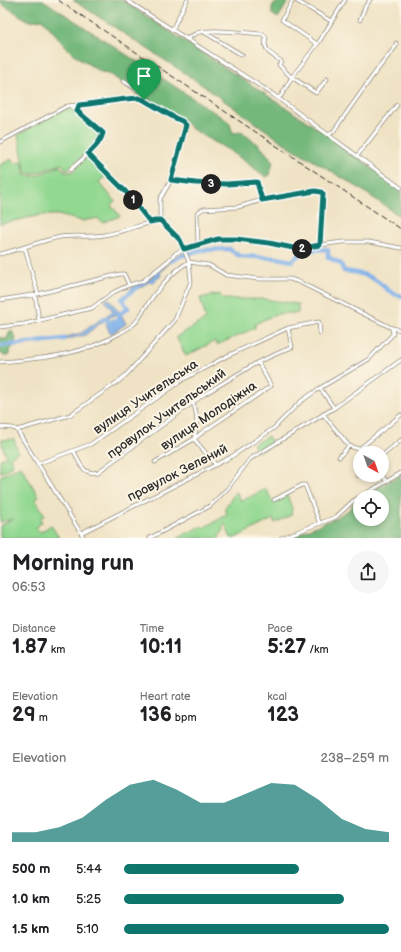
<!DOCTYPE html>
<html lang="en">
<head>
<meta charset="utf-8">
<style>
  :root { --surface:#fff; --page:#f6f6f6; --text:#202124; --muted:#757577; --accent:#0f766e }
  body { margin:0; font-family:"Balsamiq Sans",sans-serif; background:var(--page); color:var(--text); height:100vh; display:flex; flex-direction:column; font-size:15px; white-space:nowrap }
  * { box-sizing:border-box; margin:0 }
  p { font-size:13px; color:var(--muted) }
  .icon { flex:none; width:22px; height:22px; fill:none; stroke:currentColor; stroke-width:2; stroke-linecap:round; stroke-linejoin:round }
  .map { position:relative; height:538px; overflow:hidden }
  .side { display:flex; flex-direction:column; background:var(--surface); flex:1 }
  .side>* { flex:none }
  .needle { width:26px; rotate:140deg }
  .tools { position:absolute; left:353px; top:446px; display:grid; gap:8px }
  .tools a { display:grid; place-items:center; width:36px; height:36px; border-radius:50%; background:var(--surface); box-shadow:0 2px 6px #0003; font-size:20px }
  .pin { position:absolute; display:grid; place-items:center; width:34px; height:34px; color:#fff; margin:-41px -17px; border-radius:50% 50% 50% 0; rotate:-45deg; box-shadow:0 0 4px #0007 }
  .pin .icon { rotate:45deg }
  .km { position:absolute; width:20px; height:20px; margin:-10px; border-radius:50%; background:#222; color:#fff; font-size:11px; line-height:20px; text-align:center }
  .round { display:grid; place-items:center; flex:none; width:42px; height:42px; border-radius:21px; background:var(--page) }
  .head { display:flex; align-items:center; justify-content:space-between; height:68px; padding:0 12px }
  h1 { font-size:22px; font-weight:600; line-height:30px }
  .stats { display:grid; grid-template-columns:repeat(3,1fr); gap:6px; height:68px; padding:4px 12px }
  .stats div { display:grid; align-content:center }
  .stats b { font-size:20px; font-weight:600 }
  .stats small { font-size:11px; font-weight:400 }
  .stats p { font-size:11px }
  .chart { height:112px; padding:8px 12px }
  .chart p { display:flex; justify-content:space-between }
  .chart svg { width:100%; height:72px; margin-top:4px; fill:var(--accent); opacity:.7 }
  ul { padding:0 12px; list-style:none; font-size:13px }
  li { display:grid; grid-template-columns:64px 48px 1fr; align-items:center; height:30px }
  li i { height:10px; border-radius:5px; background:var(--accent) }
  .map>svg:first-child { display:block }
</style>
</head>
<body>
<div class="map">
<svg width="401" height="538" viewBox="0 0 401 538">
  <rect width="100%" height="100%" fill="#fcf5e5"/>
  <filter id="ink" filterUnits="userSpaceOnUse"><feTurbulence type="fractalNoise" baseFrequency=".025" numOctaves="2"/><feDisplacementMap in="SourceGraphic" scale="8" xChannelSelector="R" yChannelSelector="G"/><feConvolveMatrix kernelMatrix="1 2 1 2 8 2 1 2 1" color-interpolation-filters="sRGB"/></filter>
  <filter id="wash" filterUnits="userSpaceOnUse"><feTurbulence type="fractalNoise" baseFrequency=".012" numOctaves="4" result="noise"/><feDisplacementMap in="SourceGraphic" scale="16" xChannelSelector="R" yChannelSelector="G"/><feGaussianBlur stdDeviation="0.9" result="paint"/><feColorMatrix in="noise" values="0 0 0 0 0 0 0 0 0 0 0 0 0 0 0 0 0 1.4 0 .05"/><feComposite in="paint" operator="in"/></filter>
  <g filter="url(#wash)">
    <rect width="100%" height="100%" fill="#f0e3c5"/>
    <path fill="#92d891" stroke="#5e825e" d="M71,107L101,133V135L95,146L66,170L62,164L36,173L26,174L18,135L56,113Z
      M87,157H89L107,175L99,182L115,201L111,205L120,216L102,223L98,218L82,221L58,215H41L0,224V165L12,159L14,164L23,161L24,175L35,176L60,166L66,173L69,171L72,172L78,167V164Z
      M220,294L222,299H264L298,304V313L276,314L255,324V328L217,345L215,341L186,356L176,337L206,319L200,298Z
      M268,436L272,443L258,452L253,444Z
      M14,439L18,452L10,457L13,465L5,471L0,472V459L6,457L1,440Z
      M21,466L39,497L35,499L45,515L40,518L42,522L35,528L41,532L51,525L59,538H0V526L13,519L0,522V476Z
      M266,489L273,502L287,495L292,508L291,515L275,523L273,519L235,538H231L225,524L223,526L222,533L219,535L220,538H177L202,526L203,528L227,515L225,508L236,491L241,501Z"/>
    <path fill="#75b87b" stroke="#507253" d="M0,0H43L229,122L233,133L242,132L259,145L273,161L270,175L266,177L232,152L192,129L183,120L172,116L111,75L99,71L79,58L70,51L42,19L29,21L0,3Z
      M73,0H122L343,145L401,191V217L359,188L284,143L192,78Z
      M281,0H289L278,18L272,14V6Z
      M11,330L16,338L13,347L9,351V355L5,356L0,353V337L7,339L9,333Z
      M401,475V538H288L333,519L349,510L355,500L360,498V519H382V497H361Z"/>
    <path fill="#7fb0ea" stroke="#556e8a" d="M177,256L160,272L161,276L153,282H149L132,292L131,288L149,279Z
      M107,299H109L119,312L99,324L85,335L60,341L58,339L81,333L113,311L105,301Z
      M120,315L122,316L126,324L112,333H110L106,324L113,319L115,320Z"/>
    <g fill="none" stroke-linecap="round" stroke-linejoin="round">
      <path stroke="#7fb0ea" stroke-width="4.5" d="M171,261L180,256L201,250L229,249L240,256L277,258L292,261C305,248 310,250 327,249L328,250V257L341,264L344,271C355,272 369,275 377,281C388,289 387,292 401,296
        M102,320L105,318L110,323L119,319L118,315L128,308L122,299L137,287
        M0,346L64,339"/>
    </g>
  </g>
  <g filter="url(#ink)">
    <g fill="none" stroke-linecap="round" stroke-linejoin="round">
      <g stroke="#8e8778" stroke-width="4.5">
        <path id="minor" d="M126,0L271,93L401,188
          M293,0L282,20L317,44
          M295,0L331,21
          M360,20L365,7L370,0
          M172,30L187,0
          M204,32L242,55
          M186,39C190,37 193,35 197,33C211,28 247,33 263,34L266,38C262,50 272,55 281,61L279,65L290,76L316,93L327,79
          M123,81L141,92L144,99
          M277,98L281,96L292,77L319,42L345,0
          M328,135L333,132L374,74L396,46V43
          M0,142L67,106L113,101L123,99L139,98L144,99L175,118L182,121L186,125L171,180L160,199V220
          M88,154L126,192L150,222
          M357,156L397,105
          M70,170L95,148L103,135L102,131L71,106
          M171,180L196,183L227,184L257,182L262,200
          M198,244L197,213L203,209L238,207L262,200L315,191L321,192L323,195L320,245
          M25,248L38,294
          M0,254C19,250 37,242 56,238C72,234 88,238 104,235C124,232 141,224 160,220
          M189,262L209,265L226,275L259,279H290L299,282L392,328L401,330
          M35,295L39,320
          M0,300L38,294L120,274H124L129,285L143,281L168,261L176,253L198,244L218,239H236L269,243L298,249L320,245L342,242H369L401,248
          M0,327L24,324L92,308L114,292L129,285
          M0,362C41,359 84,355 120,333C125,330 131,327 135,323C139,319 142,313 145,308C155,292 172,271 189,262
          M320,388L334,408
          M193,403C198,414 197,428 194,439L215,464
          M323,414L349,446
          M0,427L13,428L17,430L70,415L119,381L127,374L175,320L191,281L189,262L180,240L160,220
          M17,430L84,538
          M349,446L359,449L363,453
          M359,449L401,415
          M74,451C79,462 83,476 98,472L203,395L258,362L292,347L288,328
          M382,456L401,440
          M339,457L349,446
          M155,462L194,439L204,431L271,386L258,362
          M37,464L91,444L184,379L227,356L288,328L319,322L320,333
          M382,475L386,481
          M357,476L360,474
          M360,497L401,473
          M274,500L302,485H305L320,524
          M81,533L231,457L274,428L300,402L320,388L369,359L393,334L392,328
          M150,538L210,506L228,488L250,459L334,408L401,360
          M281,538L336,517L353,501L360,497"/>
      </g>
      <use href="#minor" stroke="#fff" stroke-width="3"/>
      <path stroke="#2b2b2b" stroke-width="1" stroke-dasharray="6 3" stroke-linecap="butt" d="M58,0L401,229"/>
    </g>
  </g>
  <g fill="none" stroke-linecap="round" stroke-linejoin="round" filter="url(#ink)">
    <g stroke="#fff" stroke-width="8">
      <path id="route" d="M139,98L144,100L175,118L182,121L186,125L171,180L196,183L227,184L257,182L262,200L315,191L321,192L323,194L320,245L298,249L269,243L236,239H218L184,249L180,240L160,220L150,222L126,192L88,154C94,148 101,142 103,133L77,111L79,105C99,103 119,99 139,98Z"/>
    </g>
    <use href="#route" stroke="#0f766e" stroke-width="5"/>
  </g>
  <g text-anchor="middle" stroke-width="4" stroke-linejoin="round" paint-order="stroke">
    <g font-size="13" fill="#2b2b2b" stroke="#fcf5e5">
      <text transform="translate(145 396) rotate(-34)" y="5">вулиця Учительська</text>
      <text transform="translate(166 413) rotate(-36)" y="5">провулок Учительський</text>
      <text transform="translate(208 415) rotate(-34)" y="5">вулиця Молодіжна</text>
      <text transform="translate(177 472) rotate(-27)" y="5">провулок Зелений</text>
    </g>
  </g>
</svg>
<div class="tools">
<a><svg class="needle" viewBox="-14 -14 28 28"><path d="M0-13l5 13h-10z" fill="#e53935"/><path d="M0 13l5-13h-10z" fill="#757577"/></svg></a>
<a><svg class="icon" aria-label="locate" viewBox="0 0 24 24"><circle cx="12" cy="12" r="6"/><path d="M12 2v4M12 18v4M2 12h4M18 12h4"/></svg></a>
</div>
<div class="pin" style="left:144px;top:100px;background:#1e9e55"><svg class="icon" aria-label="arrive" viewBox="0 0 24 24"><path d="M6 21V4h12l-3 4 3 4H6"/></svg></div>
<b class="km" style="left:133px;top:200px">1</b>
<b class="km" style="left:302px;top:249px">2</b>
<b class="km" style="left:211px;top:184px">3</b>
</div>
<section class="side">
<div class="head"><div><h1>Morning run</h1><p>06:53</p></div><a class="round"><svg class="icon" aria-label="share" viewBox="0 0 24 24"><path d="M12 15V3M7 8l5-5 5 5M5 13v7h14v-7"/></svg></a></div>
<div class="stats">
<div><p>Distance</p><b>1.87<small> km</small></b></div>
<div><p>Time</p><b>10:11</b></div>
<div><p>Pace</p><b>5:27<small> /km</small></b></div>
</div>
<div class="stats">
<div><p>Elevation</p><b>29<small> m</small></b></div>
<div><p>Heart rate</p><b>136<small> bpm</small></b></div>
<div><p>kcal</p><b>123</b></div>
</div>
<div class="chart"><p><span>Elevation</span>238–259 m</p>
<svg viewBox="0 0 160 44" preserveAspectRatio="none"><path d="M0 44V38L10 38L20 35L30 29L40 18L50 9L60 6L70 12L80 20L90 20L100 14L110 8L120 9L130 18L140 30L150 36L160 38V44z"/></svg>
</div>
<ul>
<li><b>500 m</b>5:44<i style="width:66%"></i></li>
<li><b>1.0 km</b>5:25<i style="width:83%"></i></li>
<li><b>1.5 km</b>5:10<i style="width:100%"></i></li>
</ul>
</section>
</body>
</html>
